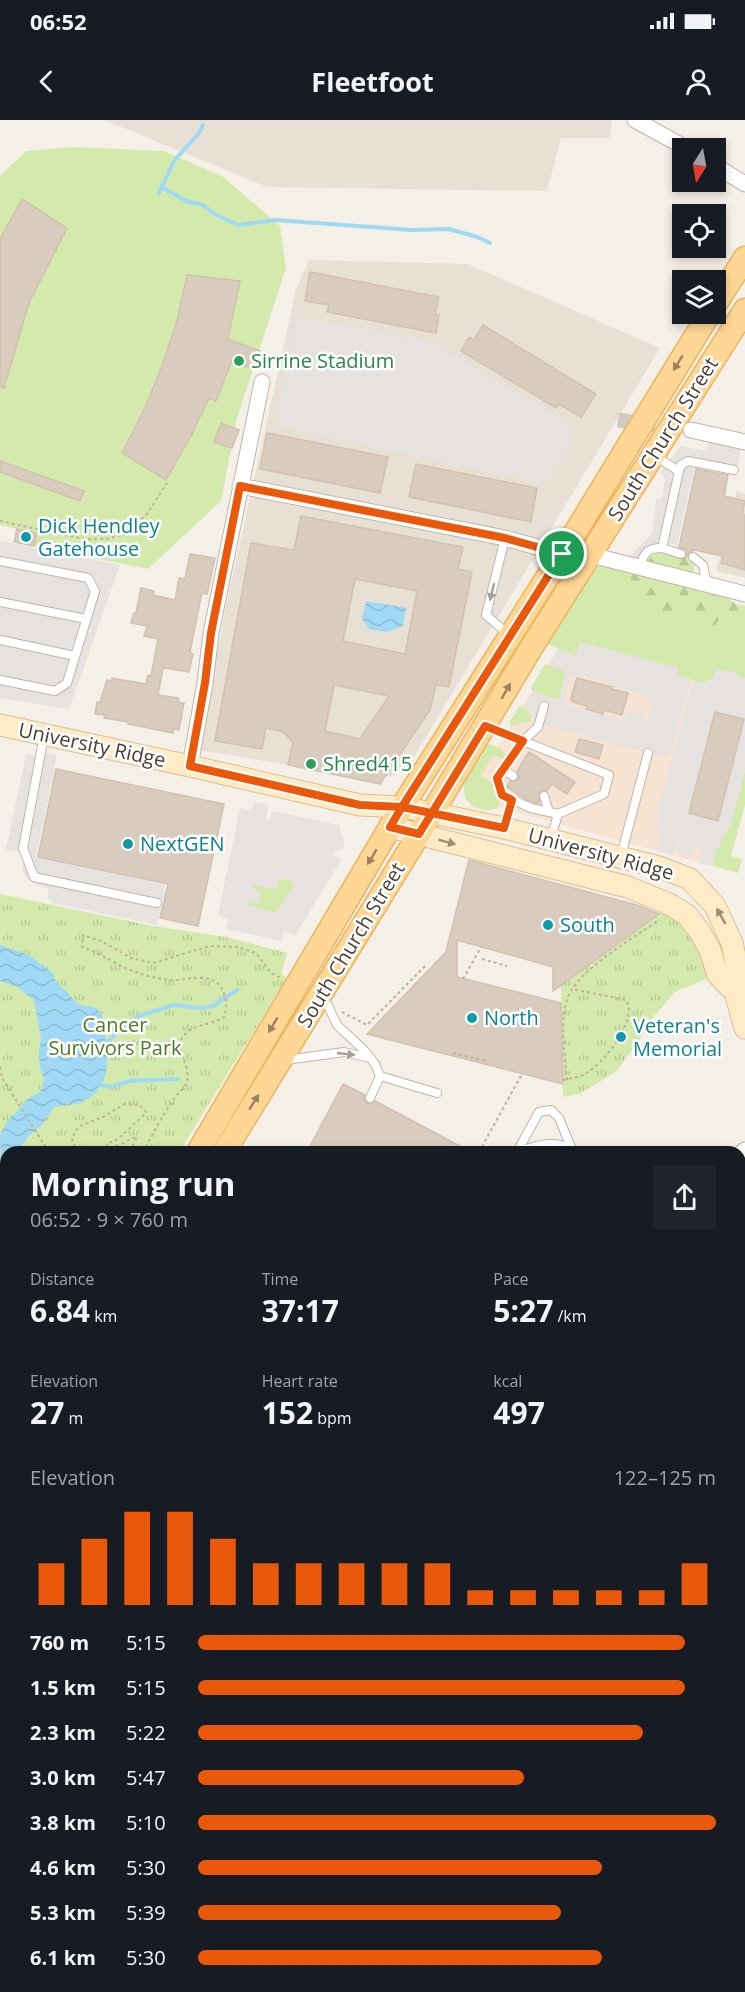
<!DOCTYPE html>
<html lang="en">
<head>
<meta charset="utf-8">
<style>
  :root { --surface:#171b24; --page:#20242c; --text:#f1f3f6; --muted:#9ea1a6; --accent:#ea580c }
  body { margin:0; font-family:"Open Sans",sans-serif; background:var(--page); color:var(--text); height:100vh; display:flex; flex-direction:column; font-size:22px; white-space:nowrap }
  * { box-sizing:border-box; margin:0 }
  p { font-size:20px; color:var(--muted) }
  .icon { flex:none; width:33px; height:33px; fill:none; stroke:currentColor; stroke-width:2; stroke-linecap:round; stroke-linejoin:round }
  .map { position:relative; flex:1; overflow:hidden }
  .side { position:absolute; left:0px; top:1026px; width:746px; height:846px; display:flex; flex-direction:column; background:var(--surface); border-radius:18px 18px 0 0; box-shadow:0 3px 9px #0003 }
  .side>* { flex:none }
  .needle { width:39px; rotate:191deg }
  .buttons { position:absolute; left:672px; top:18px; display:grid; gap:12px }
  .buttons a { display:grid; place-items:center; width:54px; height:54px; border-radius:0px; background:var(--surface); box-shadow:0 3px 9px #0003; font-size:30px }
  .pin { position:absolute; display:grid; place-items:center; width:51px; height:51px; color:#fff; margin:-26px; border:3px solid #fff; border-radius:50%; box-shadow:0 2px 6px #0007 }
  .round { display:grid; place-items:center; flex:none; width:63px; height:63px; border-radius:0px; background:var(--page) }
  .overview { display:flex; align-items:center; justify-content:space-between; height:102px; padding:0 30px }
  h1 { font-size:33px; font-weight:700; line-height:45px }
  .metrics { display:grid; grid-template-columns:repeat(3,1fr); gap:9px; height:102px; padding:6px 30px }
  .metrics div { display:grid; align-content:center }
  .metrics b { font-size:30px; font-weight:700 }
  .metrics small { font-size:16px; font-weight:400 }
  .metrics p { font-size:16px }
  .chart { height:168px; padding:12px 30px }
  .chart p { display:flex; justify-content:space-between }
  .chart svg { width:100%; height:108px; margin-top:6px; stroke:var(--accent); stroke-width:6 }
  ul { padding:0 30px; list-style:none; font-size:20px }
  li { display:grid; grid-template-columns:96px 72px 1fr; align-items:center; height:45px }
  li i { height:15px; border-radius:8px; background:var(--accent) }
  .status { display:flex; justify-content:space-between; align-items:center; height:42px; padding:0 30px; background:var(--surface); direction:ltr }
  .status svg { height:16px; fill:currentColor }
  header { display:flex; justify-content:space-between; align-items:center; height:78px; padding:0 30px; background:var(--surface); font-size:27px; font-weight:700 }
  .map>svg:first-child { display:block }
</style>
</head>
<body>
<div class="status"><b>06:52</b><svg viewBox="0 0 49 12"><path d="M0 12V9h3v3zM5 12V6h3v6zM10 12V3h3v9zM15 12V0h3v12zM26 1h20v11H26zM47 4h2v5h-2z"/></svg></div>
<header><svg class="icon" aria-label="back" viewBox="0 0 24 24"><path d="M15 5l-7 7 7 7"/></svg>Fleetfoot<svg class="icon" aria-label="person" viewBox="0 0 24 24"><circle cx="12" cy="8" r="4"/><path d="M4 21q1-7 8-7t8 7"/></svg></header>
<div class="map">
<svg width="745" height="1872" viewBox="0 0 745 1872">
  <defs>
    <pattern id="forest-firs" width="22" height="20" patternUnits="userSpaceOnUse" patternTransform="scale(1.5)"><rect width="22" height="20" fill="#d4eaad"/><path d="M5 1l3.5 6h-7zM16 11l3.5 6h-7z" fill="#b7ca95"/></pattern>
    <pattern id="park-tufts" width="24" height="20" patternUnits="userSpaceOnUse" patternTransform="scale(1.5)"><rect width="24" height="20" fill="#d4eaad"/><path d="M3 7l-1-3M5 7V3M7 7l1-3M15 17l-1-3M17 17v-4M19 17l1-3" fill="none" stroke="#b7ca95"/></pattern>
    <pattern id="water-waves" width="16" height="10" patternUnits="userSpaceOnUse" patternTransform="scale(1.5)"><rect width="16" height="10" fill="#a0d9f4"/><path d="M0 5q4-4 8 0t8 0" fill="none" stroke="#8bbbd2"/></pattern>
  </defs>
  <rect width="100%" height="100%" fill="#f4efe7"/>
  <path fill="#e8e0d4" d="M105,0H612L610,18H561L547,71L267,67Z
    M309,140L468,144L660,228L409,645L391,656L370,659L199,630L226,486L296,170Z
    M737,371L745,374V458L716,451Z"/>
  <path fill="#f7e3d1" d="M558,529L576,536L677,555L703,563L745,559V651L712,746L480,682L474,666Z
    M6,1403V1626L0,1623V1413Z"/>
  <path fill="#eee3d0" d="M740,1397L745,1399V1612L740,1613Z"/>
  <path fill="#d4eaad" fill-rule="evenodd" d="M73,27L164,31L222,56L280,106L286,148L237,298L221,381L148,449L34,426L36,413L0,405V56L26,31ZM187,155L240,161L230,213L219,251L226,255L217,281L209,278L192,314L166,360L122,333C144,291 166,247 178,200C181,185 184,170 187,155Z
    M600,446H610L630,451L632,469L636,479L661,494L679,491L694,510L722,498L745,516V559L731,552L703,563L677,555L678,549L580,522L576,536L547,524L595,449Z
    M545,544L564,551L565,555L560,577L556,580L533,571L531,568Z
    M520,585L531,593L530,601L512,606L509,603Z
    M490,624L500,628L506,635L505,639L493,635L481,656L496,665L499,682L498,688C491,691 483,691 475,687C449,674 476,641 485,625Z
    M745,651V685L731,736L742,739L738,753L712,746L716,731L731,704Z
    M281,758L292,761L294,765L278,791L275,793L247,785L250,782L258,783L252,765L278,761Z"/>
  <path fill="url(#forest-firs)" d="M656,431L681,433L694,440V468C704,475 717,472 727,478C734,482 736,485 745,486V516L722,498C715,502 715,508 706,513L694,510L679,491L662,495L636,479L632,469L630,451Z
    M0,1028L6,1073V1272L0,1268Z
    M740,1568H745V1694L740,1690Z"/>
  <path fill="url(#park-tufts)" d="M0,774L153,806L226,817L287,833L281,854L287,858L179,1032H6V1195L0,1186Z
    M662,792L690,804L713,856L675,872L647,904L640,919L617,951L579,974L563,977L561,865Z
    M745,1611V1736L740,1743V1612Z
    M309,1866H675L663,1872H311Z"/>
  <path fill="#e5e2df" fill-rule="evenodd" d="M297,197L428,221L565,301L573,318L554,352L544,363L275,305Z
    M709,321L741,329L736,353L695,344L677,425L668,423L656,427L643,443L630,436L652,413L656,379H662L665,358L660,353L680,326L706,331Z
    M0,421L120,445L69,589L0,578Z
    M580,522L678,548L677,555L691,560L668,638L545,605L540,607L533,600L532,592L525,586L533,571L552,579L560,577L565,555L564,551L549,545L558,529L576,536ZM580,554L648,577L651,585L647,602L643,604L644,594L628,590L624,600L584,591L567,583L565,579L569,561L572,557Z
    M716,549L731,552L745,559V651L731,704L716,731L712,746L698,743L702,726L696,725L693,737L678,733L680,722L677,721L673,735L658,731L657,691L694,560L703,563L711,561ZM715,592L744,600L718,701L689,693Z
    M38,631L57,635L36,737L165,765L157,805L53,783L47,776L49,768L36,765L28,759L22,749L25,734L6,730L26,634L36,636Z
    M254,682L268,685L266,701L270,700L272,691L339,705L345,728L333,733V735L341,740L295,816L284,811L282,821L226,809L228,799L218,795L240,688L251,690ZM281,758L293,761L294,765L278,791L275,793L247,785L250,782L259,783L261,771L253,769L252,765L277,769L278,761Z
    M745,1741V1773L740,1776V1744Z
    M6,1747V1780L0,1772V1752Z
    M740,1788L745,1789V1832H740Z
    M0,1800L6,1802V1866H113V1872H0Z"/>
  <path fill="url(#water-waves)" d="M366,481L406,488L403,506L387,512L369,509L362,499Z
    M0,825L29,835L54,854L56,863L65,870L78,884L96,888L102,894C106,923 118,967 82,982C74,986 62,985 54,987L42,1005L29,1016L17,1032H6V1073L1,1042L0,1015L7,1002L29,978L41,971L44,959L40,948L39,931L41,918L34,880L17,867L0,861Z
    M365,1866H465L461,1872H363Z"/>
  <g fill="none" stroke-linecap="round" stroke-linejoin="round">
    <path stroke="#a0d9f4" stroke-width="4" d="M163,68L186,81L203,85L216,95L239,105L275,100L412,110L449,109L477,117L490,123
      M159,73L174,41L199,13L203,5
      M101,923H107L126,903L139,896L174,885L199,888L213,886L237,870
      M99,964L110,967L130,961L178,959
      M740,1671L745,1672"/>
  </g>
  <path fill="#d9ccbe" stroke="#d1c1ae" stroke-width="1.5" fill-rule="evenodd" d="M22,79L67,108L29,183L4,268L0,267V119Z
    M310,152L439,177L435,195H439L436,213L327,192L329,185L305,181Z
    M187,155L240,161L228,219L260,231L253,249L232,241L216,281L209,278L192,314L166,360L122,333L144,290L162,246L177,201Z
    M483,205L596,274L581,297L559,284L556,288L461,231L469,217L474,220Z
    M221,303L239,310L232,328L214,322Z
    M267,313L388,337L380,373L260,349Z
    M0,341L84,371L80,381L0,352Z
    M416,344L537,368L531,402L409,377Z
    M696,349L728,355L724,376L745,381L742,394L745,395V450L721,443L723,436L694,430L686,437V430L679,427Z
    M301,396L463,427L458,449L472,452L449,567L436,565L430,590L380,664L288,645L293,623L284,612L266,608L262,629L215,621L251,423L294,430ZM355,459L417,471L405,534L343,521ZM334,565L389,576L360,619L325,611Z
    M17,409L37,413L34,426L14,422Z
    M190,434L215,438L207,474L203,473L201,477L190,532L193,534L189,552L163,548L158,575L179,578L178,582L184,583L179,610L173,609V613L128,604V602L104,598L105,595L95,594L97,582H100L107,560L111,561L112,558L146,564L148,555L151,556L158,519L144,516L147,506L131,503L134,493H136L141,468L154,471L153,475L175,480L179,458L185,459Z
    M577,558L612,567L611,569L628,573L622,595L604,590L603,594L586,589L587,586L573,582L571,580L572,574Z
    M715,592L744,599L718,701L689,693Z
    M579,619L603,625L599,639L575,632Z
    M529,632L575,662L567,674L552,664L547,671L543,670L539,672V684L527,680L507,667L510,661L518,660L519,656L517,651Z
    M56,649L224,684L198,806L160,798L168,764L38,737Z
    M469,740L640,786L659,794L553,871V847L457,820V857L561,883L563,964L367,914L446,832Z
    M343,964L365,975L364,979L367,983L371,984L375,981L471,1032H307Z"/>
  <g fill="none" stroke-linecap="round" stroke-linejoin="round">
    <path stroke="#d1ccc3" stroke-width="15" stroke-dasharray="15 8" stroke-linecap="butt" d="M618,300L691,310"/>
    <g stroke="#c0b6a9" stroke-width="10">
      <path id="lane" d="M679,351L681,345L688,341L734,350
        M505,418L486,495L509,515
        M662,428L681,434
        M693,437L703,445L707,465
        M0,441L88,458L95,471L67,563L55,571L0,560
        M639,447C645,434 645,428 662,428L679,351L656,337
        M0,482L86,499
        M0,520L75,536
        M544,586L538,607L523,621L497,658L502,675L531,688L558,694
        M485,606L609,655L604,674L558,694L551,718
        M44,616L23,728L34,757L157,783
        M503,650L513,656
        M544,676L549,692
        M504,707L512,680
        M621,736L648,633
        M324,877L337,905L364,930L375,944L380,956L370,978
        M286,940L344,932L370,938
        M380,956L437,973
        M517,1032L539,992L551,990L559,998L573,1032
        M0,1488H1
        M740,1625L745,1624"/>
    </g>
    <g stroke="#c0b6a9" stroke-width="17">
      <path id="street" d="M635,0L686,28
        M716,46L745,64
        M691,310L745,322
        M240,366L505,418L562,434
        M591,435L745,474
        M190,646L205,563L211,513L262,262
        M528,1032C543,1027 555,1025 570,1032
        M740,1034L745,1030
        M740,1208L745,1215"/>
    </g>
    <g stroke="#d7bf94" stroke-width="23">
      <path id="secondary" d="M0,605L190,646L360,685L402,687L504,708L659,747L690,759L715,786L732,823L738,850L735,872L745,908
        M390,707L628,767L669,784L687,795L700,812L710,830L718,855L735,872
        M0,1641L6,1644
        M135,1866L136,1872
        M716,1872L734,1866"/>
    </g>
    <g stroke="#eab45f" stroke-width="25">
      <path id="primary" d="M716,183L745,138
        M198,1032L402,687L562,434L709,194
        M224,1032L432,693L531,528L745,190
        M0,1354L6,1344
        M0,1392L6,1383"/>
    </g>
    <path stroke="#c3b099" stroke-width="2" stroke-dasharray="3 3" stroke-linecap="butt" d="M0,401L84,419H106L126,414L147,394L167,363
      M482,839L507,846
      M463,859L481,827
      M342,892L367,905L426,845
      M453,933L487,941
      M0,947L2,958L49,1032
      M563,960C569,959 579,957 585,954C603,944 639,900 626,880L572,869
      M567,960C565,934 559,901 568,877C578,850 635,817 659,800
      M78,1032L72,1021L75,1011L82,1005L103,997L125,984L140,985L146,992L144,995L118,1019L107,1024V1027C118,1030 127,1018 137,1017L134,1024L126,1032
      M143,1032C153,1015 162,995 174,979C178,972 185,969 187,961C191,944 173,930 183,917C192,903 211,906 224,897C228,888 226,869 217,863C203,852 183,862 168,860C157,858 146,856 136,852C117,846 101,833 82,827L83,815L101,821L131,838L153,843L210,826L238,827L256,833L271,853L281,858
      M479,1032L522,954
      M740,1648L745,1650
      M740,1692L745,1690
      M323,1866L328,1872
      M559,1866L560,1872
      M574,1866L579,1872
      M639,1866L642,1872
      M337,1872L339,1866
      M344,1872L359,1867
      M481,1872L486,1866
      M499,1872L503,1866
      M566,1872L567,1866
      M608,1872L613,1866"/>
    <use href="#lane" stroke="#fff" stroke-width="8"/>
    <use href="#street" stroke="#fff" stroke-width="15"/>
    <use href="#secondary" stroke="#ffecc6" stroke-width="21"/>
    <use href="#primary" stroke="#ffd795" stroke-width="22"/>
  </g>
  <defs><path id="oneway-solid" d="M-6-.8H1V-3.2L6.5 0L1 3.2V.8H-6Z" transform="scale(1.5)"/></defs>
  <g fill="#9a8360">
    <use href="#oneway-solid" transform="translate(678 243) rotate(121)"/>
    <use href="#oneway-solid" transform="translate(506 571) rotate(-60)"/>
    <use href="#oneway-solid" transform="translate(372 737) rotate(121)"/>
    <use href="#oneway-solid" transform="translate(273 905) rotate(121)"/>
    <use href="#oneway-solid" transform="translate(254 982) rotate(-58)"/>
  </g>
  <g fill="#a39f9a">
    <use href="#oneway-solid" transform="translate(492 472) rotate(104)"/>
    <use href="#oneway-solid" transform="translate(346 934) rotate(6)"/>
  </g>
  <g fill="#9a8d76">
    <use href="#oneway-solid" transform="translate(447 722) rotate(15)"/>
    <use href="#oneway-solid" transform="translate(721 796) rotate(-119)"/>
  </g>
  <g fill="none" stroke-linecap="round" stroke-linejoin="round">
    <g stroke="#fff" stroke-width="12">
      <path id="route" d="M562,434L505,418L240,366L211,513L205,563L190,646L360,685L402,687L504,708L512,680L502,675L497,658L523,621L485,606L419,714L390,707L402,687L562,434"/>
    </g>
    <use href="#route" stroke="#ea580c" stroke-width="8"/>
  </g>
  <g fill="#2e9e5b" stroke="#fff" stroke-width="2">
    <circle cx="239" cy="241" r="6"/>
    <circle cx="311" cy="644" r="6"/>
  </g>
  <g fill="#0f9aa8" stroke="#fff" stroke-width="2">
    <circle cx="26" cy="417" r="6"/>
    <circle cx="128" cy="724" r="6"/>
    <circle cx="548" cy="805" r="6"/>
    <circle cx="472" cy="898" r="6"/>
    <circle cx="621" cy="917" r="6"/>
  </g>
  <g text-anchor="middle" stroke-width="5" stroke-linejoin="round" paint-order="stroke">
    <g font-size="20" fill="#27864d" stroke="#fff" text-anchor="start">
      <text x="251" y="248">Sirrine Stadium</text>
      <text x="323" y="651">Shred415</text>
    </g>
    <g font-size="20" fill="#473f35" stroke="#fff">
      <text transform="translate(663 319) rotate(-58)" y="7">South Church Street</text>
      <text transform="translate(92 625) rotate(12)" y="7">University Ridge</text>
      <text transform="translate(601 734) rotate(15)" y="7">University Ridge</text>
      <text transform="translate(351 825) rotate(-59)" y="7">South Church Street</text>
    </g>
    <g font-size="20" fill="#0d838f" stroke="#fff" text-anchor="start">
      <text x="38" y="413">Dick Hendley<tspan x="38" dy="23">Gatehouse</tspan></text>
      <text x="140" y="731">NextGEN</text>
      <text x="560" y="812">South</text>
      <text x="484" y="905">North</text>
      <text x="633" y="913">Veteran's<tspan x="633" dy="23">Memorial</tspan></text>
    </g>
    <g font-size="20" fill="#4e7c25" stroke="#fff">
      <text x="115" y="912">Cancer<tspan x="115" dy="23">Survivors Park</tspan></text>
    </g>
  </g>
</svg>
<div class="buttons">
<a><svg class="needle" viewBox="-14 -14 28 28"><path d="M0-13l5 13h-10z" fill="#e53935"/><path d="M0 13l5-13h-10z" fill="#9ea1a6"/></svg></a>
<a><svg class="icon" aria-label="locate" viewBox="0 0 24 24"><circle cx="12" cy="12" r="6"/><path d="M12 2v4M12 18v4M2 12h4M18 12h4"/></svg></a>
<a><svg class="icon" aria-label="layers" viewBox="0 0 24 24"><path d="M12 4l9 5-9 5-9-5zM3 14l9 5 9-5"/></svg></a>
</div>
<div class="pin" style="left:562px;top:434px;background:#1e9e55"><svg class="icon" aria-label="arrive" viewBox="0 0 24 24"><path d="M6 21V4h12l-3 4 3 4H6"/></svg></div>
<section class="side">
<div class="overview"><div><h1>Morning run</h1><p>06:52 · 9 × 760 m</p></div><a class="round"><svg class="icon" aria-label="share" viewBox="0 0 24 24"><path d="M12 15V3M7 8l5-5 5 5M5 13v7h14v-7"/></svg></a></div>
<div class="metrics">
<div><p>Distance</p><b>6.84<small> km</small></b></div>
<div><p>Time</p><b>37:17</b></div>
<div><p>Pace</p><b>5:27<small> /km</small></b></div>
</div>
<div class="metrics">
<div><p>Elevation</p><b>27<small> m</small></b></div>
<div><p>Heart rate</p><b>152<small> bpm</small></b></div>
<div><p>kcal</p><b>497</b></div>
</div>
<div class="chart"><p><span>Elevation</span>122–125 m</p>
<svg viewBox="0 0 160 44" preserveAspectRatio="none"><path d="M5 44V27M15 44V17M25 44V6M35 44V6M45 44V17M55 44V27M65 44V27M75 44V27M85 44V27M95 44V27M105 44V38M115 44V38M125 44V38M135 44V38M145 44V38M155 44V27"/></svg>
</div>
<ul>
<li><b>760 m</b>5:15<i style="width:94%"></i></li>
<li><b>1.5 km</b>5:15<i style="width:94%"></i></li>
<li><b>2.3 km</b>5:22<i style="width:86%"></i></li>
<li><b>3.0 km</b>5:47<i style="width:63%"></i></li>
<li><b>3.8 km</b>5:10<i style="width:100%"></i></li>
<li><b>4.6 km</b>5:30<i style="width:78%"></i></li>
<li><b>5.3 km</b>5:39<i style="width:70%"></i></li>
<li><b>6.1 km</b>5:30<i style="width:78%"></i></li>
</ul>
</section>
</div>
</body>
</html>
